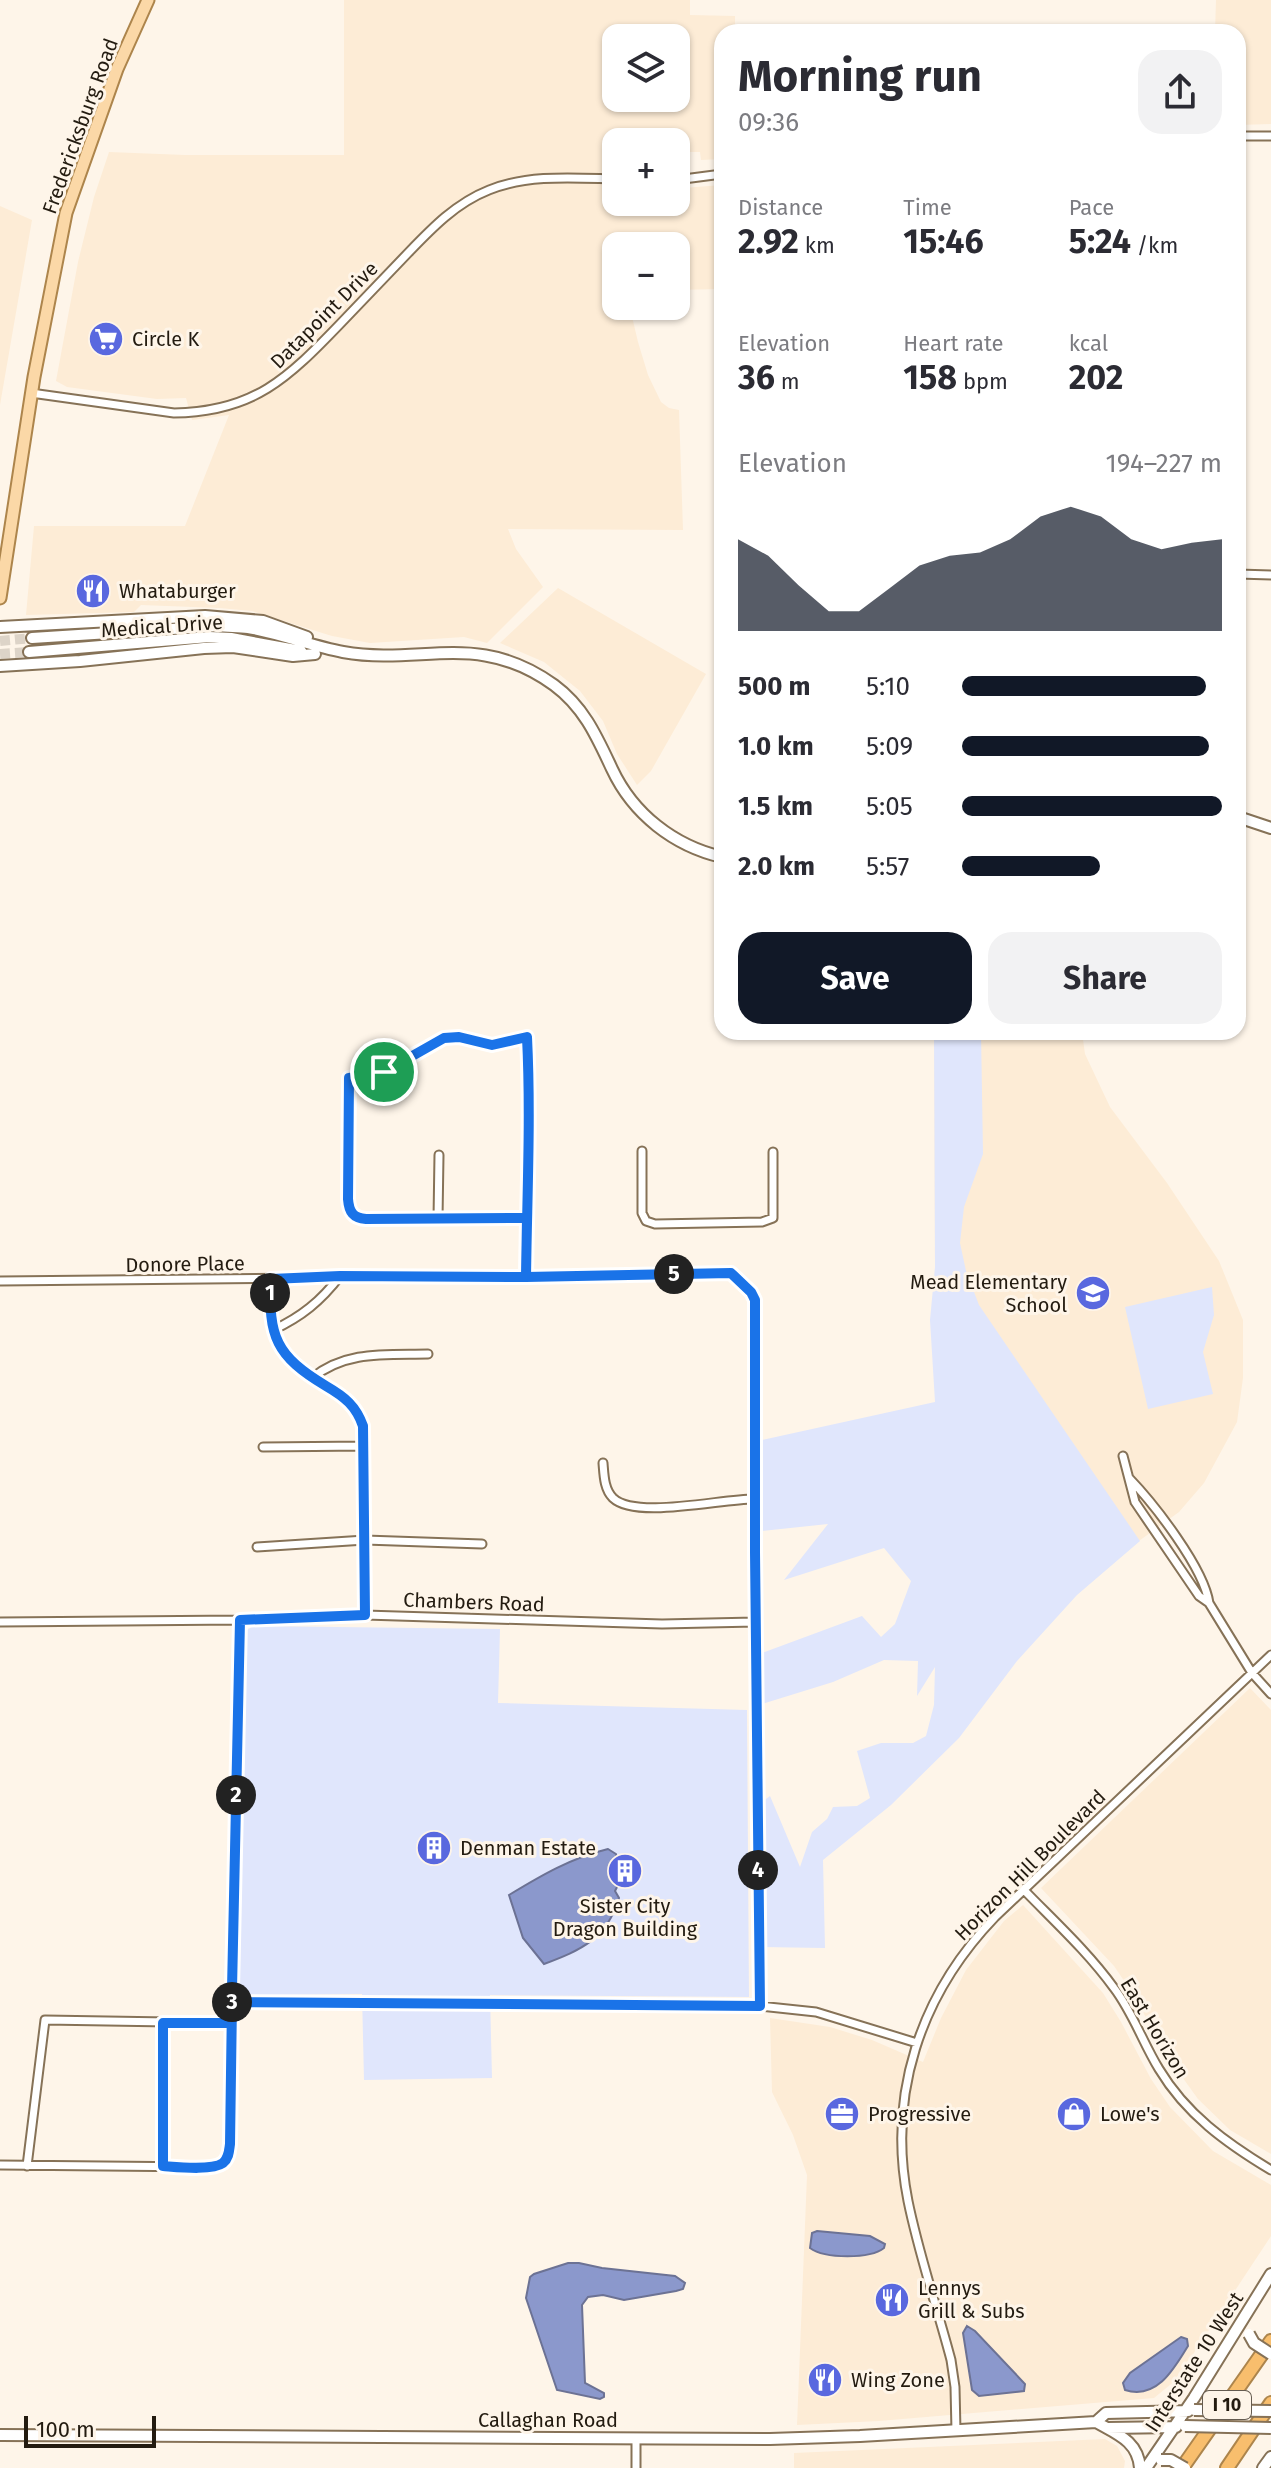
<!DOCTYPE html>
<html lang="en">
<head>
<meta charset="utf-8">
<style>
  :root { --surface:#fff; --page:#f2f2f3; --text:#2b2b33; --muted:#7c7c81; --accent:#111827 }
  body { margin:0; font-family:"Fira Sans",sans-serif; background:var(--page); color:var(--text); height:100vh; display:flex; flex-direction:column; font-size:30px; white-space:nowrap }
  * { box-sizing:border-box; margin:0 }
  p { font-size:26px; color:var(--muted) }
  .icon { flex:none; width:44px; height:44px; fill:none; stroke:currentColor; stroke-width:2; stroke-linecap:round; stroke-linejoin:round }
  .map { position:relative; flex:1; overflow:hidden }
  .drawer { position:absolute; left:714px; top:24px; width:532px; height:1016px; display:flex; flex-direction:column; background:var(--surface); border-radius:24px; box-shadow:0 2px 6px #0004 }
  .drawer>* { flex:none }
  .buttons { position:absolute; left:602px; top:24px; display:grid; gap:16px }
  .buttons a { display:grid; place-items:center; width:88px; height:88px; border-radius:16px; background:var(--surface); box-shadow:0 2px 6px #0004; font-size:40px }
  .scale { position:absolute; left:24px; bottom:20px; width:132px; box-sizing:border-box; padding-left:8px; border:4px solid #231b10; border-top:0; font-size:22px; line-height:28px; white-space:nowrap; color:#231b10; -webkit-text-stroke:6px #fef5e9; paint-order:stroke }
  .pin { position:absolute; display:grid; place-items:center; width:68px; height:68px; color:#fff; margin:-34px; border:4px solid #fff; border-radius:50%; box-shadow:0 2px 8px #0007 }
  .km { position:absolute; width:40px; height:40px; margin:-20px; border-radius:50%; background:#222; color:#fff; font-size:22px; line-height:40px; text-align:center }
  .round { display:grid; place-items:center; flex:none; width:84px; height:84px; border-radius:24px; background:var(--page) }
  .headline { display:flex; align-items:center; justify-content:space-between; height:136px; padding:0 24px }
  h1 { font-size:44px; font-weight:700; line-height:60px }
  .figures { display:grid; grid-template-columns:repeat(3,1fr); gap:12px; height:136px; padding:8px 24px }
  .figures div { display:grid; align-content:center }
  .figures b { font-size:34px; font-weight:700 }
  .figures small { font-size:22px; font-weight:400 }
  .figures p { font-size:22px }
  .chart { height:224px; padding:16px 24px }
  .chart p { display:flex; justify-content:space-between }
  .chart svg { width:100%; height:144px; margin-top:8px; fill:var(--accent); opacity:.7 }
  .action { display:flex; gap:16px; margin-top:auto; padding:16px 24px }
  .action a { flex:1; height:92px; border-radius:24px; background:var(--accent); color:#fff; font-size:32px; font-weight:700; line-height:92px; text-align:center }
  .action a+a { background:var(--page); color:var(--text) }
  ul { padding:0 24px; list-style:none; font-size:26px }
  li { display:grid; grid-template-columns:128px 96px 1fr; align-items:center; height:60px }
  li i { height:20px; border-radius:10px; background:var(--accent) }
  .map>svg:first-child { display:block }
</style>
</head>
<body>
<div class="map">
<svg width="1271" height="2468" viewBox="0 0 1271 2468">
  <rect width="100%" height="100%" fill="#fef5e9"/>
  <path fill="#fdecd6" fill-rule="evenodd" d="M344,0H690V15L735,16V32H722V159L701,160L700,152H686L683,188L722,185V289L676,290V246H616V306H648L630,308L638,342L648,375L661,402L669,408L679,410L683,530L508,529L516,549L543,587L487,643L464,637L370,643L332,636L252,611L219,608L141,605L134,612L26,615L34,526H185L229,415L192,420L186,398L157,399L67,387L56,381L78,262L94,197L109,152L185,155H344ZM616,38H676V98H616ZM616,142H676V202H616Z
    M1216,0H1271V124L1238,125V32H1215Z
    M0,206L32,220L0,405Z
    M558,588L706,674L651,771L637,785L617,754L603,721L580,691L544,662L500,643Z
    M934,1032H1082L1085,1054L1110,1107L1167,1183L1219,1261L1243,1320V1378L1237,1422L1204,1483L1179,1512L1132,1546L935,1267Z
    M1250,1688L1271,1710V2154L1230,2130L1198,2099L1167,2056L1133,1994L1114,1966L1041,1888Z
    M1023,1905L1103,1993L1121,2022L1151,2079L1170,2107L1213,2151L1271,2185V2236L1176,2380L1154,2398L879,2421L797,2425L807,2175L793,2135L772,2092L770,2018L830,2027L872,2040L923,2062L941,2018L966,1970L1004,1921Z
    M1105,2439L1117,2446L1125,2461L1124,2468H794V2453Z"/>
  <path fill="#e0e6fc" d="M934,1032H981L983,1154L964,1207L960,1243L966,1271L979,1305L1140,1541L1077,1595L1017,1661L959,1738L891,1805L823,1860L825,1948L762,1947V1802L770,1796L800,1867L812,1832L827,1819L833,1807L857,1806L870,1798L857,1751L881,1743H913L926,1736L934,1705L935,1667L917,1696L918,1661L884,1660L833,1682L762,1704V1653L862,1616L881,1637L895,1624L911,1581L884,1548L784,1580L828,1524L762,1531V1440L935,1402L930,1320L935,1267Z
    M1212,1287L1214,1315L1203,1352L1213,1394L1148,1409L1125,1307Z
    M253,1626L500,1629L498,1703L747,1710L749,1997L490,1995L492,2078L364,2080L362,1994L239,1995L247,1630Z"/>
  <path fill="#8b98cc" stroke="#6c7294" stroke-width="2" d="M608,1849L616,1854L621,1879L615,1891L619,1898C607,1939 581,1950 544,1964L523,1938L509,1895C542,1875 571,1858 608,1849Z
    M817,2231L870,2236L885,2244L884,2248C870,2259 825,2259 810,2248L812,2233Z
    M568,2263H579L602,2268L675,2276L685,2283L683,2289L676,2291L624,2300L603,2295L588,2297L582,2305L585,2383L604,2393V2397L600,2399L557,2390L526,2298L530,2277L534,2274Z
    M967,2326L975,2331L1025,2384L1024,2391L979,2396L972,2390L963,2333Z
    M1181,2337L1187,2339L1188,2346C1174,2369 1157,2400 1125,2390L1123,2383L1130,2373Z"/>
  <g fill="none" stroke-linecap="round" stroke-linejoin="round">
    <path stroke="#ddd4c8" stroke-width="10" stroke-dasharray="10 5" stroke-linecap="butt" d="M0,641L32,638
      M0,654L29,652"/>
    <g stroke="#867257" stroke-width="11">
      <path id="street" d="M1238,136H1271
        M676,180L722,174
        M31,393L174,413C254,412 288,378 340,324C363,300 385,277 408,253C432,228 456,203 489,190C529,174 574,178 616,179
        M1238,574L1271,575
        M642,1151V1213L646,1221L655,1224L762,1222L773,1218V1152
        M438,1219L439,1155
        M526,1277C527,1197 531,1116 527,1037L492,1045L459,1037L444,1038L384,1072L349,1078L348,1199C349,1212 353,1218 366,1219L527,1218
        M271,1279C268,1337 276,1356 326,1386C345,1397 356,1406 363,1426L365,1615
        M0,1281L734,1274L751,1292L756,1307L755,1552L760,2006
        M273,1330C301,1317 321,1301 340,1276
        M312,1378C346,1350 387,1355 428,1354
        M263,1447L364,1446
        M1123,1456L1135,1502L1199,1596L1209,1603L1252,1673L1271,1694
        M603,1463C604,1475 604,1489 613,1498C636,1520 725,1498 755,1499
        M1129,1478C1154,1504 1204,1568 1209,1603
        M257,1547L365,1540L482,1544
        M0,1622L240,1620L365,1615L662,1624L755,1622
        M1023,1889C1054,1921 1088,1952 1114,1988C1133,2013 1143,2043 1159,2069C1186,2114 1226,2143 1271,2170
        M232,2002L760,2006L816,2012L917,2043
        M0,2165L207,2167L222,2164L229,2155L240,1620
        M27,2166L45,2020L231,2023
        M163,2166V2023
        M956,2431L955,2387L951,2360C937,2307 919,2255 908,2201C887,2095 920,1995 995,1917L1271,1655
        M636,2468V2438"/>
    </g>
    <g stroke="#867257" stroke-width="14">
      <path id="secondary" d="M0,627L205,616L263,621L307,637
        M32,638L218,626C228,627 238,627 248,628C280,633 311,646 343,652C422,666 478,630 554,685C584,707 597,737 612,769C633,814 674,846 722,857
        M29,652L209,637L231,638L301,651
        M0,666L80,661L204,648L233,647L293,656L315,654
        M1238,817L1271,828
        M1096,2422L1106,2413L1188,2411
        M1108,2428L1176,2427
        M0,2435L770,2439L860,2436L1096,2422C1117,2434 1138,2441 1140,2468
        M1146,2468L1194,2398L1271,2274
        M1263,2468L1271,2457"/>
    </g>
    <g stroke="#ad854c" stroke-width="15">
      <path id="primary" d="M0,598L34,377L66,213L117,69L148,0"/>
    </g>
    <g stroke="#ad854c" stroke-width="16">
      <path id="highway" d="M1182,2468L1271,2341
        M1227,2468L1271,2403"/>
    </g>
    <use href="#street" stroke="#fff" stroke-width="7"/>
    <use href="#secondary" stroke="#fff" stroke-width="10"/>
    <use href="#primary" stroke="#fbd8a7" stroke-width="11"/>
    <use href="#highway" stroke="#f8be6d" stroke-width="12"/>
    <g stroke="#867257" stroke-width="14" stroke-linecap="butt">
      <path id="secondary-bridge" d="M1249,2334L1254,2343L1271,2354
        M1194,2410L1271,2411
        M1185,2426L1271,2428
        M1161,2460H1171L1185,2468"/>
    </g>
    <use href="#secondary-bridge" stroke="#fff" stroke-width="10"/>
  </g>
  <g fill="none" stroke-linecap="round" stroke-linejoin="round">
    <g stroke="#fff" stroke-width="16">
      <path id="route" d="M384,1072L444,1038L459,1037L492,1045L527,1037C531,1117 527,1197 526,1277L340,1276L271,1279C268,1337 276,1356 326,1386C345,1397 356,1406 363,1426L365,1615L240,1620L232,1989V2002L230,2144C229,2151 229,2158 223,2163C212,2171 177,2167 163,2166V2023H231L232,2002L760,2006L755,1552V1300L751,1292L731,1273L526,1277L527,1218L366,1219C353,1218 349,1212 348,1199L349,1078L384,1072"/>
    </g>
    <use href="#route" stroke="#1a73e8" stroke-width="10"/>
  </g>
  <defs>
    <g id="supermarket-disc" transform="scale(1.8)"><circle r="9.5" fill="#5968df" stroke="#fef5e9"/><path d="M-6-5.5h2.5l.6 2H6L4.5 2H-2.5L-4.4-4H-6ZM-1.5 3.2a1.3 1.3 0 1 0 .1 0ZM3 3.2a1.3 1.3 0 1 0 .1 0Z" fill="#fff"/></g>
    <g id="restaurant-disc" transform="scale(1.8)"><circle r="9.5" fill="#5968df" stroke="#fef5e9"/><path d="M-5-6h1v4h1v-4h1v4h1v-4h1v5L-1.5 .5V6h-2V.5L-5-1ZM5-6V6H3V1.5H1.5Q1.5-4 5-6Z" fill="#fff"/></g>
    <g id="school-disc" transform="scale(1.8)"><circle r="9.5" fill="#5968df" stroke="#fef5e9"/><path d="M0-5L7-2L0 1L-7-2ZM-4 1L0 2.5L4 1V4Q0 6-4 4Z" fill="#fff"/></g>
    <g id="building-disc" transform="scale(1.8)"><circle r="9.5" fill="#5968df" stroke="#fef5e9"/><path d="M-4-6H4V6H1V3H-1V6H-4ZM-2.5-4.3h1.7v1.8h-1.7ZM.8-4.3h1.7v1.8H.8ZM-2.5-1h1.7V.8h-1.7ZM.8-1h1.7V.8H.8Z" fill="#fff"/></g>
    <g id="office-disc" transform="scale(1.8)"><circle r="9.5" fill="#5968df" stroke="#fef5e9"/><path d="M-6-3h4V-5.5h4V-3h4V5H-6ZM-1-4.5V-3h2v-1.5ZM-6 0V1H6V0Z" fill="#fff"/></g>
    <g id="shop-disc" transform="scale(1.8)"><circle r="9.5" fill="#5968df" stroke="#fef5e9"/><path d="M-5-2.5h2.3a2.7 3.5 0 0 1 5.4 0H5L5.5 6h-11ZM-1.5-2.5h3a1.5 2.3 0 0 0-3 0Z" fill="#fff"/></g>
  </defs>
  <g fill-rule="evenodd">
    <use href="#supermarket-disc" x="106" y="339"/>
    <use href="#restaurant-disc" x="93" y="591"/>
    <use href="#school-disc" x="1093" y="1293"/>
    <use href="#building-disc" x="434" y="1848"/>
    <use href="#building-disc" x="625" y="1871"/>
    <use href="#office-disc" x="842" y="2114"/>
    <use href="#shop-disc" x="1074" y="2114"/>
    <use href="#restaurant-disc" x="892" y="2300"/>
    <use href="#restaurant-disc" x="825" y="2380"/>
  </g>
  <g text-anchor="middle" stroke-width="6" stroke-linejoin="round" paint-order="stroke">
    <rect fill="#fef5e9" stroke="#655c51" stroke-width="2" x="1203" y="2391" width="48" height="28" rx="6"/>
    <g font-size="18" font-weight="bold" fill="#231b10">
      <text x="1227" y="2411">I 10</text>
    </g>
    <g font-size="20" fill="#231b10" stroke="#fef5e9">
      <text transform="translate(80 126) rotate(-70)" y="7">Fredericksburg Road</text>
      <text transform="translate(324 315) rotate(-45)" y="7">Datapoint Drive</text>
      <text transform="translate(162 626) rotate(-4)" y="7">Medical Drive</text>
      <text transform="translate(185 1264) rotate(-1)" y="7">Donore Place</text>
      <text transform="translate(474 1602) rotate(2)" y="7">Chambers Road</text>
      <text transform="translate(1030 1865) rotate(-45)" y="7">Horizon Hill Boulevard</text>
      <text transform="translate(1155 2028) rotate(59)" y="7">East Horizon</text>
      <text transform="translate(1194 2362) rotate(-57)" y="7">Interstate 10 West</text>
      <text x="548" y="2427">Callaghan Road</text>
    </g>
    <g font-size="20" fill="#231b10" stroke="#fef5e9" text-anchor="start">
      <text x="132" y="346">Circle K</text>
      <text x="119" y="598">Whataburger</text>
      <text x="1067" y="1289" text-anchor="end">Mead Elementary<tspan x="1067" dy="23">School</tspan></text>
      <text x="460" y="1855">Denman Estate</text>
      <text x="625" y="1913" text-anchor="middle">Sister City<tspan x="625" dy="23">Dragon Building</tspan></text>
      <text x="868" y="2121">Progressive</text>
      <text x="1100" y="2121">Lowe's</text>
      <text x="918" y="2295">Lennys<tspan x="918" dy="23">Grill &amp; Subs</tspan></text>
      <text x="851" y="2387">Wing Zone</text>
    </g>
  </g>
</svg>
<div class="buttons">
<a><svg class="icon" aria-label="layers" viewBox="0 0 24 24"><path d="M12 4l9 5-9 5-9-5zM3 14l9 5 9-5"/></svg></a>
<a>+</a>
<a>−</a>
</div>
<div class="scale">100 m</div>
<div class="pin" style="left:384px;top:1072px;background:#1e9e55"><svg class="icon" aria-label="arrive" viewBox="0 0 24 24"><path d="M6 21V4h12l-3 4 3 4H6"/></svg></div>
<b class="km" style="left:270px;top:1293px">1</b>
<b class="km" style="left:236px;top:1795px">2</b>
<b class="km" style="left:232px;top:2002px">3</b>
<b class="km" style="left:758px;top:1870px">4</b>
<b class="km" style="left:674px;top:1274px">5</b>
<section class="drawer">
<div class="headline"><div><h1>Morning run</h1><p>09:36</p></div><a class="round"><svg class="icon" aria-label="share" viewBox="0 0 24 24"><path d="M12 15V3M7 8l5-5 5 5M5 13v7h14v-7"/></svg></a></div>
<div class="figures">
<div><p>Distance</p><b>2.92<small> km</small></b></div>
<div><p>Time</p><b>15:46</b></div>
<div><p>Pace</p><b>5:24<small> /km</small></b></div>
</div>
<div class="figures">
<div><p>Elevation</p><b>36<small> m</small></b></div>
<div><p>Heart rate</p><b>158<small> bpm</small></b></div>
<div><p>kcal</p><b>202</b></div>
</div>
<div class="chart"><p><span>Elevation</span>194–227 m</p>
<svg viewBox="0 0 160 44" preserveAspectRatio="none"><path d="M0 44V16L10 21L20 30L30 38L40 38L50 31L60 24L70 21L80 20L90 16L100 9L110 6L120 9L130 16L140 19L150 17L160 16V44z"/></svg>
</div>
<ul>
<li><b>500 m</b>5:10<i style="width:94%"></i></li>
<li><b>1.0 km</b>5:09<i style="width:95%"></i></li>
<li><b>1.5 km</b>5:05<i style="width:100%"></i></li>
<li><b>2.0 km</b>5:57<i style="width:53%"></i></li>
</ul>
<div class="action"><a>Save</a><a>Share</a></div>
</section>
</div>
</body>
</html>
